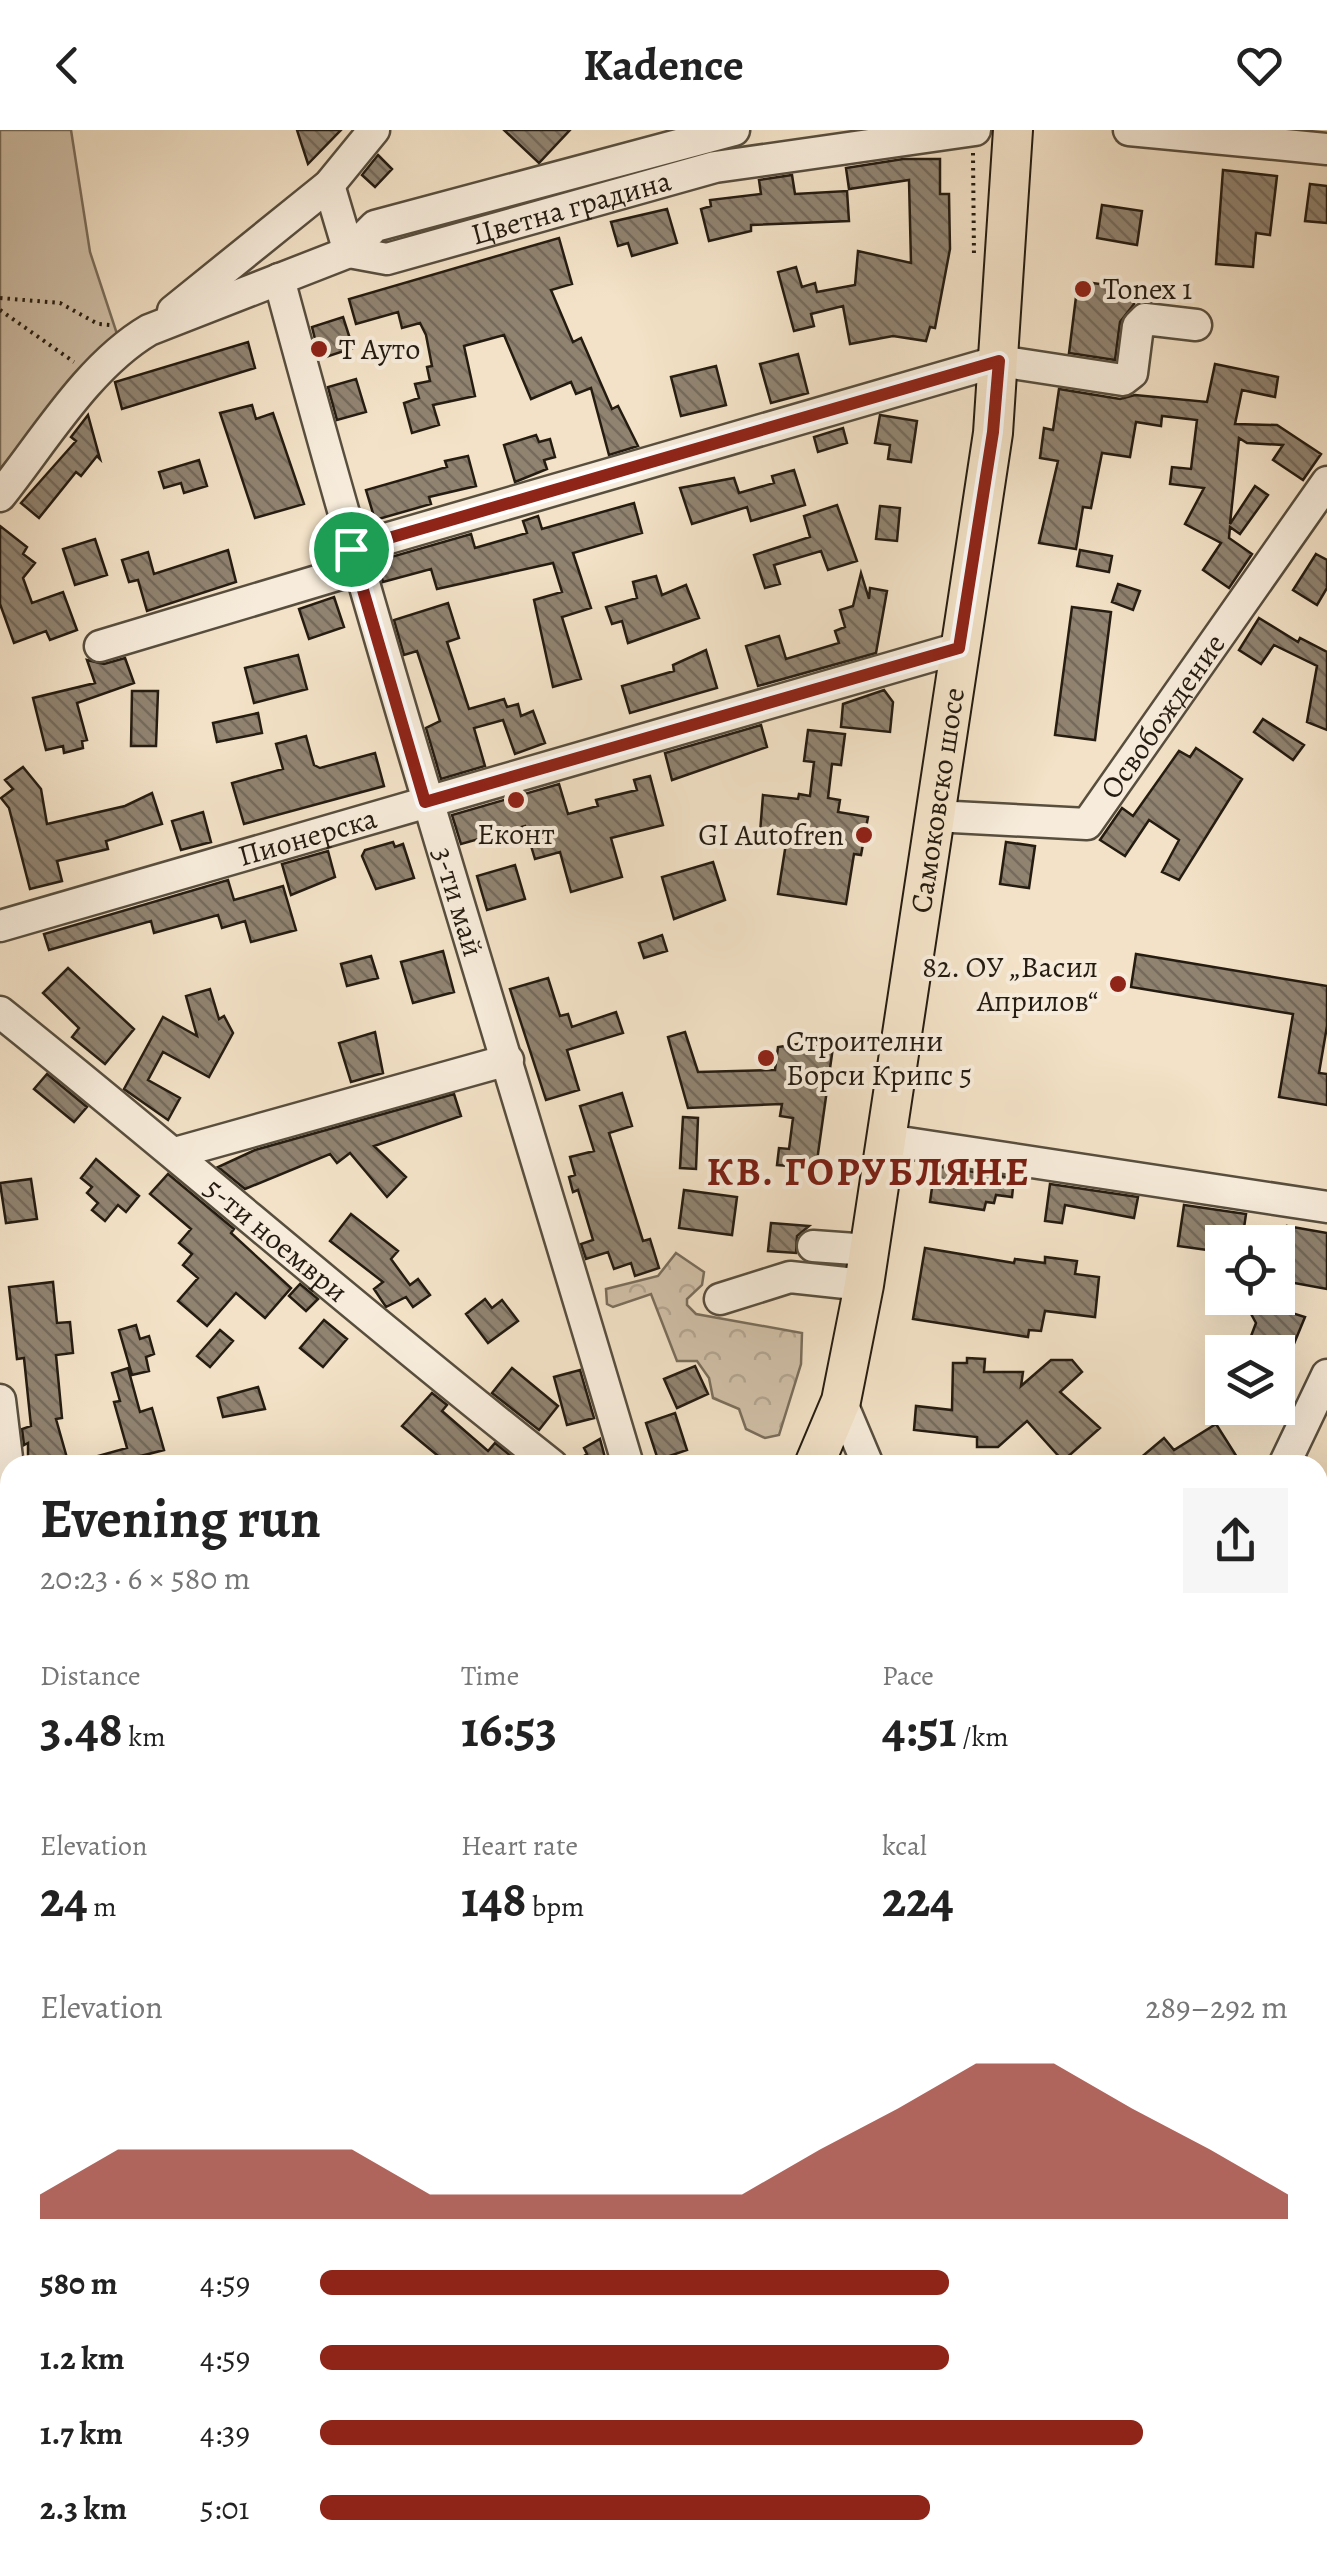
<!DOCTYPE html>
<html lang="en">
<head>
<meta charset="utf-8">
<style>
  :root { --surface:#fff; --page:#f6f6f6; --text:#222; --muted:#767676; --accent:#8f2418 }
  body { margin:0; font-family:Alegreya,serif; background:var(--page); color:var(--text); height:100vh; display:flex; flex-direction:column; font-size:38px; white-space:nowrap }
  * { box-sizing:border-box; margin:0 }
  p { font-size:32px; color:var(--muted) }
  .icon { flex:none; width:55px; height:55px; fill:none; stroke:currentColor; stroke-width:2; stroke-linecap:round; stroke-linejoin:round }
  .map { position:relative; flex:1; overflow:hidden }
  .sheet { position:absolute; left:0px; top:1325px; width:1328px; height:1112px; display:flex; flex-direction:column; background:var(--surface); border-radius:30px 30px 0 0; box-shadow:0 10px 40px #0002 }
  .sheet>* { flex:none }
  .fabs { position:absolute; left:1205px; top:1095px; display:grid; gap:20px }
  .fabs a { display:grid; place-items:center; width:90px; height:90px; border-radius:0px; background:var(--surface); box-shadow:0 10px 40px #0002; font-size:50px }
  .pin { position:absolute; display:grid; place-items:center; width:85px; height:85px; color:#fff; margin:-42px; border:5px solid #fff; border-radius:50%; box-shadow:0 2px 10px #0007 }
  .round { display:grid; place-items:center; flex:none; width:105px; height:105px; border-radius:0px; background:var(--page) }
  .headline { display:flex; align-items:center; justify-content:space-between; height:170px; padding:0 40px }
  h1 { font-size:55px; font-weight:700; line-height:75px }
  .metrics { display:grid; grid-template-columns:repeat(3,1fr); gap:15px; height:170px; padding:10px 40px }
  .metrics div { display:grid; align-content:center }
  .metrics b { font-size:50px; font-weight:700 }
  .metrics small { font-size:28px; font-weight:400 }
  .metrics p { font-size:28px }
  .chart { height:280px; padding:20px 40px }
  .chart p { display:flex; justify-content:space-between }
  .chart svg { width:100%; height:180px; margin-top:10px; fill:var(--accent); opacity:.7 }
  ul { padding:0 40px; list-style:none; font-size:32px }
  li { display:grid; grid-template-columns:160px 120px 1fr; align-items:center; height:75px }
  li i { height:25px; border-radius:12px; background:var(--accent) }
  header { display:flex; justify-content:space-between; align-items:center; height:130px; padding:0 40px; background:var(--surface); font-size:45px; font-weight:700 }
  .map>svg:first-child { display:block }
</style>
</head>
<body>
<header><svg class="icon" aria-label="back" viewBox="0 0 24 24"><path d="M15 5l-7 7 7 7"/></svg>Kadence<svg class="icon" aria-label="heart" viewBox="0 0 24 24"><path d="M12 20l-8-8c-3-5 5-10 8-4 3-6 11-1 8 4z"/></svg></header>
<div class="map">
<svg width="1327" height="2437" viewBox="0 0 1327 2437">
  <defs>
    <pattern id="forest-crowns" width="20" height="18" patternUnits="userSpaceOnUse" patternTransform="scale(2.5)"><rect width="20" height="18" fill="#d0c0a8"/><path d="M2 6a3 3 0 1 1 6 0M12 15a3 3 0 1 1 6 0" fill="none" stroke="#b2a490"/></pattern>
    <pattern id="building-back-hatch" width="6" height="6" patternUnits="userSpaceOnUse" patternTransform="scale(2.5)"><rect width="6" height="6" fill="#908370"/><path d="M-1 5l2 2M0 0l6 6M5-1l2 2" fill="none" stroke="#756a5b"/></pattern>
  </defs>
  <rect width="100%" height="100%" fill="#f3e2c7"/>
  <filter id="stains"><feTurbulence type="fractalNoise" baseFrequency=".002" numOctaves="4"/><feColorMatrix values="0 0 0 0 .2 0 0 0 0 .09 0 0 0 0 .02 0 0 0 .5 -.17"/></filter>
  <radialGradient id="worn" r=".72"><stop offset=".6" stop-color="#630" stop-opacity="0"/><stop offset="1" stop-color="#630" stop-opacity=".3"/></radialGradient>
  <path fill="#d0c0a8" stroke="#7a6e5c" stroke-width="2.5" d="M0,0H71L90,122L118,207L67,258L0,339Z
    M667,2428H799L801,2437H669Z"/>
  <path fill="url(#forest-crowns)" stroke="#7a6e5c" stroke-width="2.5" d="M676,1123L704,1142L702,1155L687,1169V1175L696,1184L802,1203L801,1234L779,1305L765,1308L746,1299L739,1279L713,1268L709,1248L697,1231H677L651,1164L613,1177L607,1174L606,1159L658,1146Z"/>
  <path fill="url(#building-back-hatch)" stroke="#251c11" stroke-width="2.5" d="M297,0H341L308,34Z
    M504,0H570L539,33Z
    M378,25L392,39L375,57L362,45Z
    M903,29H940V64H949L950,119L935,198L930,197L926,211L893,206L850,214L843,176L811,184L814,196L794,201L778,142L796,137L802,157L815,153L817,162L855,155L858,121L911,133L909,50L849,59L846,38Z
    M1223,40L1277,46L1270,105L1256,103L1253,137L1216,134Z
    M792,45L795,64L847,61L849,91L751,95V101L709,111L701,79L711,76L710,70L761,64L759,50Z
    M1310,54L1327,56V93L1305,91Z
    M1102,75L1142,81L1137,115L1097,108Z
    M667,79L677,113L632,126L628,113L618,116L611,92Z
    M559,108L572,154L551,160L573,212L581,208L612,279L618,276L638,316L609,325L591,258L576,264L571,252L531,269L504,205L464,216L475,266L433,275L439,295L412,303L404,273L419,268L415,254L430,251L427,237L432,236L426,205L420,193L402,198L398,182L356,194L349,169Z
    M1078,151L1136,159L1134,174L1120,192L1115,230L1069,223Z
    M343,187L353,218L320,229L312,197Z
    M248,212L255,238L122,279L115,252Z
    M798,224L808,263L771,273L760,234Z
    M1215,234L1278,247L1275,267L1242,260L1235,294L1277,295L1321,324L1303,350L1273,330L1283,315L1247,313L1239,308L1230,394L1255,356L1268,365L1240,404L1230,397L1229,408L1252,424L1229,458L1203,440L1221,413L1185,394L1204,358L1170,354L1172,337L1191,339L1197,290L1162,286L1161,296L1136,292L1130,327L1102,323L1091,378L1083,377L1076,419L1039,413L1058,331L1040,328L1044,298L1053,300L1059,259L1120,269L1135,265L1207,272Z
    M716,236L726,275L681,286L671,247Z
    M356,249L366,282L337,290L328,257Z
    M252,275L256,289L273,283L304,374L255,388L220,283Z
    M88,285L100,329L97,326L81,346L76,342L39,388L21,373L76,311L71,307Z
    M880,285L917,291L911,332L888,329L890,315L875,313Z
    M843,298L847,313L818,322L814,307Z
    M536,305L539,312L550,309L555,327L544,330L547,339L515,352L504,315Z
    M468,326L476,356L429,367L431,374L375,390L366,360L447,337L445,331Z
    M199,330L207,356L184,363L181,353L164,358L159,342Z
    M794,340L805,375L751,391L747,377L692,394L680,358L734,348L739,363L774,353L772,346Z
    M634,373L642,403L573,423L591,478L562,487L581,549L553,557L534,470L562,462L553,433L437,459L431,439L383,452L377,431L471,404L475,418L527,403L523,391L538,386L542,399Z
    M837,375L857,431L828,440L821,421L774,435L780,454L765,458L754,425L810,407L804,386Z
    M880,376L900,378L897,411L876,409Z
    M0,396L27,417L23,424L35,433L23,448L32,473L63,462L77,500L50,510L46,501L14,513L0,474Z
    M95,409L107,445L75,455L63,419Z
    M228,420L236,452L147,481L138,450L129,452L122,430L148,422L154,444Z
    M1080,420L1112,426L1109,442L1077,436Z
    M1316,424L1327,430V458L1317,475L1293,460Z
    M861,443L869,469L870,458L887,461L876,523L758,556L746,516L779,506L786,529L839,513L835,501L845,497L840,480L853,476Z
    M656,446L662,465L686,455L699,488L628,513L622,491L612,494L606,477L637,468L633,452Z
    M1118,454L1140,461L1133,480L1112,472Z
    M334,467L344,497L309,509L299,479Z
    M448,473L459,508L447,512L469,579L504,569L507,577L518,574L521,586L533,581L545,613L515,624L503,590L474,598L485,636L441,649L426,598L440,591L417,521L404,525L394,490Z
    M1072,477L1111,482L1095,610L1055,605Z
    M1259,488L1298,512L1300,508L1327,522V600L1307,592L1317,536L1274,515L1261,534L1239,520Z
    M706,520L717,558L630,583L622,556L674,541L673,535Z
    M298,525L307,559L254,573L245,538Z
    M125,528L134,553L77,573L87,610L82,611L83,618L64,623L63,616L46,620L33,568L95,553L87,530L104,534Z
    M884,560L893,572L890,602L841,597L843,574Z
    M132,561H158L156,616H131Z
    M258,583L262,603L217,612L213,593Z
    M1263,589L1304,615L1293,630L1254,602Z
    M761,595L767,617L672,650L665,623Z
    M808,600L845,604L841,635L832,634L828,668L840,670L838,682L868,687L861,725L854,724L846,774L778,764L787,707L760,703L763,665L798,669L799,664L810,666L814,632L804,631Z
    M306,606L314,635L320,638L375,623L384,656L244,694L232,653L283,639L276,614Z
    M1196,618L1242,649L1179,750L1162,742L1179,710L1149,690L1125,726L1100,710L1122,678L1133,686L1179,621L1190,627Z
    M23,637L41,659L47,694L125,676L152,663L162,694L106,711L108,719L57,731L62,751L30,759L9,678L1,668L13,659L5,650Z
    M650,646L663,695L611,708L622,747L571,762L560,722L535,729L525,696L461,714L452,685L559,654L568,684L598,676L596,670L637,660L634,650Z
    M203,682L211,712L181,720L172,691Z
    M393,712L395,717L403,714L414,748L376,759L362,726L365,720Z
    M1006,712L1035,716L1029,758L1000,754Z
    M328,721L335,747L291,765L282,734Z
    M713,732L725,770L674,789L662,747Z
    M515,735L525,769L487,780L477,746Z
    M228,750L234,770L283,756L296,800L251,812L245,791L222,798L218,785L154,803L151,791L49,820L44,804Z
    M662,805L667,821L644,828L639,813Z
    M443,821L454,862L413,873L401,832Z
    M1136,824L1327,856V896L1319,943L1327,944V975L1279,967L1293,884L1131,857Z
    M371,826L378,848L347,856L341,834Z
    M68,838L134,899L105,934L72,907L79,898L43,863Z
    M548,848L560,886L568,884L572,897L616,882L623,903L567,920L579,960L546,970L510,859Z
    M210,859L219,889L224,886L233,903L209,947L163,922L148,950L180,968L168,990L124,959L163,887L197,906L186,866Z
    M375,902L383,943L351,952L339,913Z
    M685,902L698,942L775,940L778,917L804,913L833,917L816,1038L777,1035L779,1018L789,1019L793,988L780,986L782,974L688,978L668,907Z
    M47,944L87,977L74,992L34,959Z
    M622,963L632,996L609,1003L643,1111L650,1109L659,1138L635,1146L631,1133L614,1139L608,1122L586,1129L581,1114L593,1110L578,1060L573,1062L569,1047L575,1045L570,1027L594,1021L580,976Z
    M454,964L461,986L374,1016L406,1047L387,1067L350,1023L337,1033L330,1024L245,1059L218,1037L255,1020Z
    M683,987L698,988L696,1039L680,1038Z
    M96,1029L139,1066L126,1082L118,1075L105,1091L92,1080L98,1073L87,1063L92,1057L81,1048Z
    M935,1036L1014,1048L1012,1067L996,1065L994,1073L986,1072L984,1080L930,1072Z
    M168,1044L234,1099L231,1103L291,1158L265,1188L236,1163L207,1196L178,1171L198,1148L183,1135L192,1124L179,1113L191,1099L150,1064Z
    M31,1049L37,1089L6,1093L0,1053Z
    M1050,1054L1138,1067L1134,1088L1065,1075L1062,1093L1045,1091Z
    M684,1060L737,1067L732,1105L679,1098Z
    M1184,1075L1246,1084L1242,1112H1222V1122L1178,1116Z
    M351,1084L398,1121L391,1129L410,1155L418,1149L430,1165L413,1177L406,1167L386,1177L374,1159L383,1152L330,1111Z
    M771,1093L809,1096L797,1106L796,1123L768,1121Z
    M1287,1096L1327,1103V1159L1278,1150Z
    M925,1118L1014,1133L1015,1129L1045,1133V1127L1077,1131L1075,1144L1099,1147L1095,1187L1045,1181L1041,1201L1029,1200L1028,1207L913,1189Z
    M53,1152L57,1193L70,1192L73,1223L56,1225L62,1288L56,1289L69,1335H28V1313L24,1315L22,1299L31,1296L24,1228L17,1229L9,1157Z
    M300,1154L318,1169L306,1181L289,1166Z
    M485,1169L492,1178L502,1170L518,1191L488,1213L466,1184Z
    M1256,1172L1305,1187L1291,1221L1245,1222L1256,1193L1250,1182Z
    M324,1190L347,1209L323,1237L300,1218Z
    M136,1195L140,1209L149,1206L154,1224L146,1227L149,1241L132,1245L119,1200Z
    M220,1200L233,1211L210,1237L197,1226Z
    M967,1228L985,1229L984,1242H1023L1021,1256L1051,1230H1072L1082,1242L1060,1262L1100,1298L1063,1331L1027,1291L998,1317H977V1307L914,1300L916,1276L952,1280L953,1233H967Z
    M695,1236L708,1264L677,1278L664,1249Z
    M128,1238L140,1282L152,1278L164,1320L133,1328L135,1335H85L84,1330L127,1318L114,1272L120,1271L112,1243Z
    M512,1238L558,1276L539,1300L492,1263Z
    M580,1240L594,1288L567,1295L554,1247Z
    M258,1257L265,1279L223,1287L218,1268Z
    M432,1263L447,1275L442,1281L488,1321L495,1313L522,1335H449L402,1296Z
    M675,1283L687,1320L658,1330L646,1293Z
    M1216,1294L1242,1335H1132L1164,1308L1174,1320Z
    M600,1309L607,1335H570L587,1324L584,1318Z"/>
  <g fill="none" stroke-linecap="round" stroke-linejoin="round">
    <g stroke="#584e3e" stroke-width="35">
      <g id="minor">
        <path d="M1129,0L1327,19"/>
        <path d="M329,55L349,122"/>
        <path id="s1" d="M349,122L387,129L715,37L975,0"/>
        <path id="s2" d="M279,149C386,548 511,940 628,1335"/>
        <path d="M173,181L329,55L374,0"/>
        <path d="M0,366C44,311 88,236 149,200L349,122L375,96L734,0"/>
        <path d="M351,419L999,231L1123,250L1132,243L1138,196L1145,189L1196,195"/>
        <path d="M100,516L357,439"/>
        <path id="s3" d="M934,686L1087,694L1327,352"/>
        <path id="s4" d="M0,796L959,518"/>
        <path id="s5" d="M0,882C186,1031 365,1188 552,1335"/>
        <path d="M887,1010L1327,1077"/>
        <path d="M175,1023L508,930"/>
        <path d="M813,1116L869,1120"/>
        <path d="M720,1169L790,1147L864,1155"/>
        <path d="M0,1270L7,1328L0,1445"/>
        <path d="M841,1271L868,1335"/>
        <path d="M1284,1335L1327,1245"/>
        <path d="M0,1591L10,1589"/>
        <path d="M0,1830L10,1883"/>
        <path d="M1318,1896L1327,1899"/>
        <path d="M0,1931L10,1930"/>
        <path d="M1318,2024L1327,1978"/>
        <path d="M0,2083L10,2072"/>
        <path d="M841,2428L843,2437"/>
        <path d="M19,2437L26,2428"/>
        <path d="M930,2437L956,2428"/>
      </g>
    </g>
    <g stroke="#251c11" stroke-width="42">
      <g id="major">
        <path id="s6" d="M814,1335L841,1271L864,1155L993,303L1013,0"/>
        <path d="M387,2437L389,2428"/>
      </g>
    </g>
    <path stroke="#251c11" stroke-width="4" stroke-dasharray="2.5 5" stroke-linecap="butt" d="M973,23L974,128
      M0,168L60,173L98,194L110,195
      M0,180L74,232
      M351,2437L353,2428
      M511,2437L519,2428"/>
    <use href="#minor" stroke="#f7ecdb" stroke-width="30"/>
    <use href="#major" stroke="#f3e2c7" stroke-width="38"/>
  </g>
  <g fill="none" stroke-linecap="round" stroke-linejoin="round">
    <g stroke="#fff" stroke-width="20">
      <path id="route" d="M999,231L993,302L959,518L425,672L351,419Z"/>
    </g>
    <use href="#route" stroke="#8f2418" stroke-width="12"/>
  </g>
  <g fill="#8f2418" stroke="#f7ecdb" stroke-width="4">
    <circle cx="1083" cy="159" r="10"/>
    <circle cx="319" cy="219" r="10"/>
    <circle cx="516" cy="670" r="10"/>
    <circle cx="864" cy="705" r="10"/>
    <circle cx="1118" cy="854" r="10"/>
    <circle cx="766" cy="928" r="10"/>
  </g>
  <g text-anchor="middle" stroke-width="8" stroke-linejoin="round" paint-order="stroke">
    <g font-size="30" fill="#251c11" stroke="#f7ecdb">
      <text dy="10" stroke="none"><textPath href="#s1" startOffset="230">Цветна градина</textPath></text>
      <text dy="10" stroke="none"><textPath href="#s3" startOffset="285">Освобождение</textPath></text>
      <text dy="10" stroke="none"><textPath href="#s6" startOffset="678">Самоковско шосе</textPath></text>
      <text dy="10" stroke="none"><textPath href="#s4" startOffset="320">Пионерска</textPath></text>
      <text dy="10" stroke="none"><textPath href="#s2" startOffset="648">3-ти май</textPath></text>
      <text dy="10" stroke="none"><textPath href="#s5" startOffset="358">5-ти ноември</textPath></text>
    </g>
    <g font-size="30" fill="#251c11" stroke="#f7ecdb" text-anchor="start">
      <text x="1103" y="169">Tonex 1</text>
      <text x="339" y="229">Т Ауто</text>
      <text x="516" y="714" text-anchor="middle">Еконт</text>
      <text x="844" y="715" text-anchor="end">GI Autofren</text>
      <text x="1098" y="847" text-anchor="end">82. ОУ „Васил<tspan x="1098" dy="34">Априлов“</tspan></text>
      <text x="786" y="921">Строителни<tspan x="786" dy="34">Борси Крипс 5</tspan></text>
    </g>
    <g font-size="40" font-weight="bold" letter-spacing="2.5" fill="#7a1f14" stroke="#f7ecdb">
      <text x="869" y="1055">КВ. ГОРУБЛЯНЕ</text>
    </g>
  </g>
  <rect width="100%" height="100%" filter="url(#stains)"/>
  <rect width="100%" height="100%" fill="url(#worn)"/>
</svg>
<div class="fabs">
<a><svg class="icon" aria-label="locate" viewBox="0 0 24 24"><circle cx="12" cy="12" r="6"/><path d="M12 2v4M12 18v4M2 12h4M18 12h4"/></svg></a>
<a><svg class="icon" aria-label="layers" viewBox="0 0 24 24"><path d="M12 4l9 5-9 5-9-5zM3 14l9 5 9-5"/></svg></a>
</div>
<div class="pin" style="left:351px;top:419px;background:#1e9e55"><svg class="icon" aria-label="arrive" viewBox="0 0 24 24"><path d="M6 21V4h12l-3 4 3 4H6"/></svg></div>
<section class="sheet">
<div class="headline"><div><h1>Evening run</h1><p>20:23 · 6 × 580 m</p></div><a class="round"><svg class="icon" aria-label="share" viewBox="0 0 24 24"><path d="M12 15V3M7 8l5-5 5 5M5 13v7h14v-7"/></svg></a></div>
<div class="metrics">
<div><p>Distance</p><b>3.48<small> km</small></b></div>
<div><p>Time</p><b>16:53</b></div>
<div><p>Pace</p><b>4:51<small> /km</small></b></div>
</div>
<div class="metrics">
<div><p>Elevation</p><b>24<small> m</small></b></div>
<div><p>Heart rate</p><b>148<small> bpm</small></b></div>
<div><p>kcal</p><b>224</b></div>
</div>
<div class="chart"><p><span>Elevation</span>289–292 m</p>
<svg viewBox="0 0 160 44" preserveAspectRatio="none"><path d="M0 44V38L10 27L20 27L30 27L40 27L50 38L60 38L70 38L80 38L90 38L100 27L110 17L120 6L130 6L140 17L150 27L160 38V44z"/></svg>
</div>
<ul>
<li><b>580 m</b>4:59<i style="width:65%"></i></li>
<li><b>1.2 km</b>4:59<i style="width:65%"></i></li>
<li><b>1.7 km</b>4:39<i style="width:85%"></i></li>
<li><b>2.3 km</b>5:01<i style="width:63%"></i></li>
</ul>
</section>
</div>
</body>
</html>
